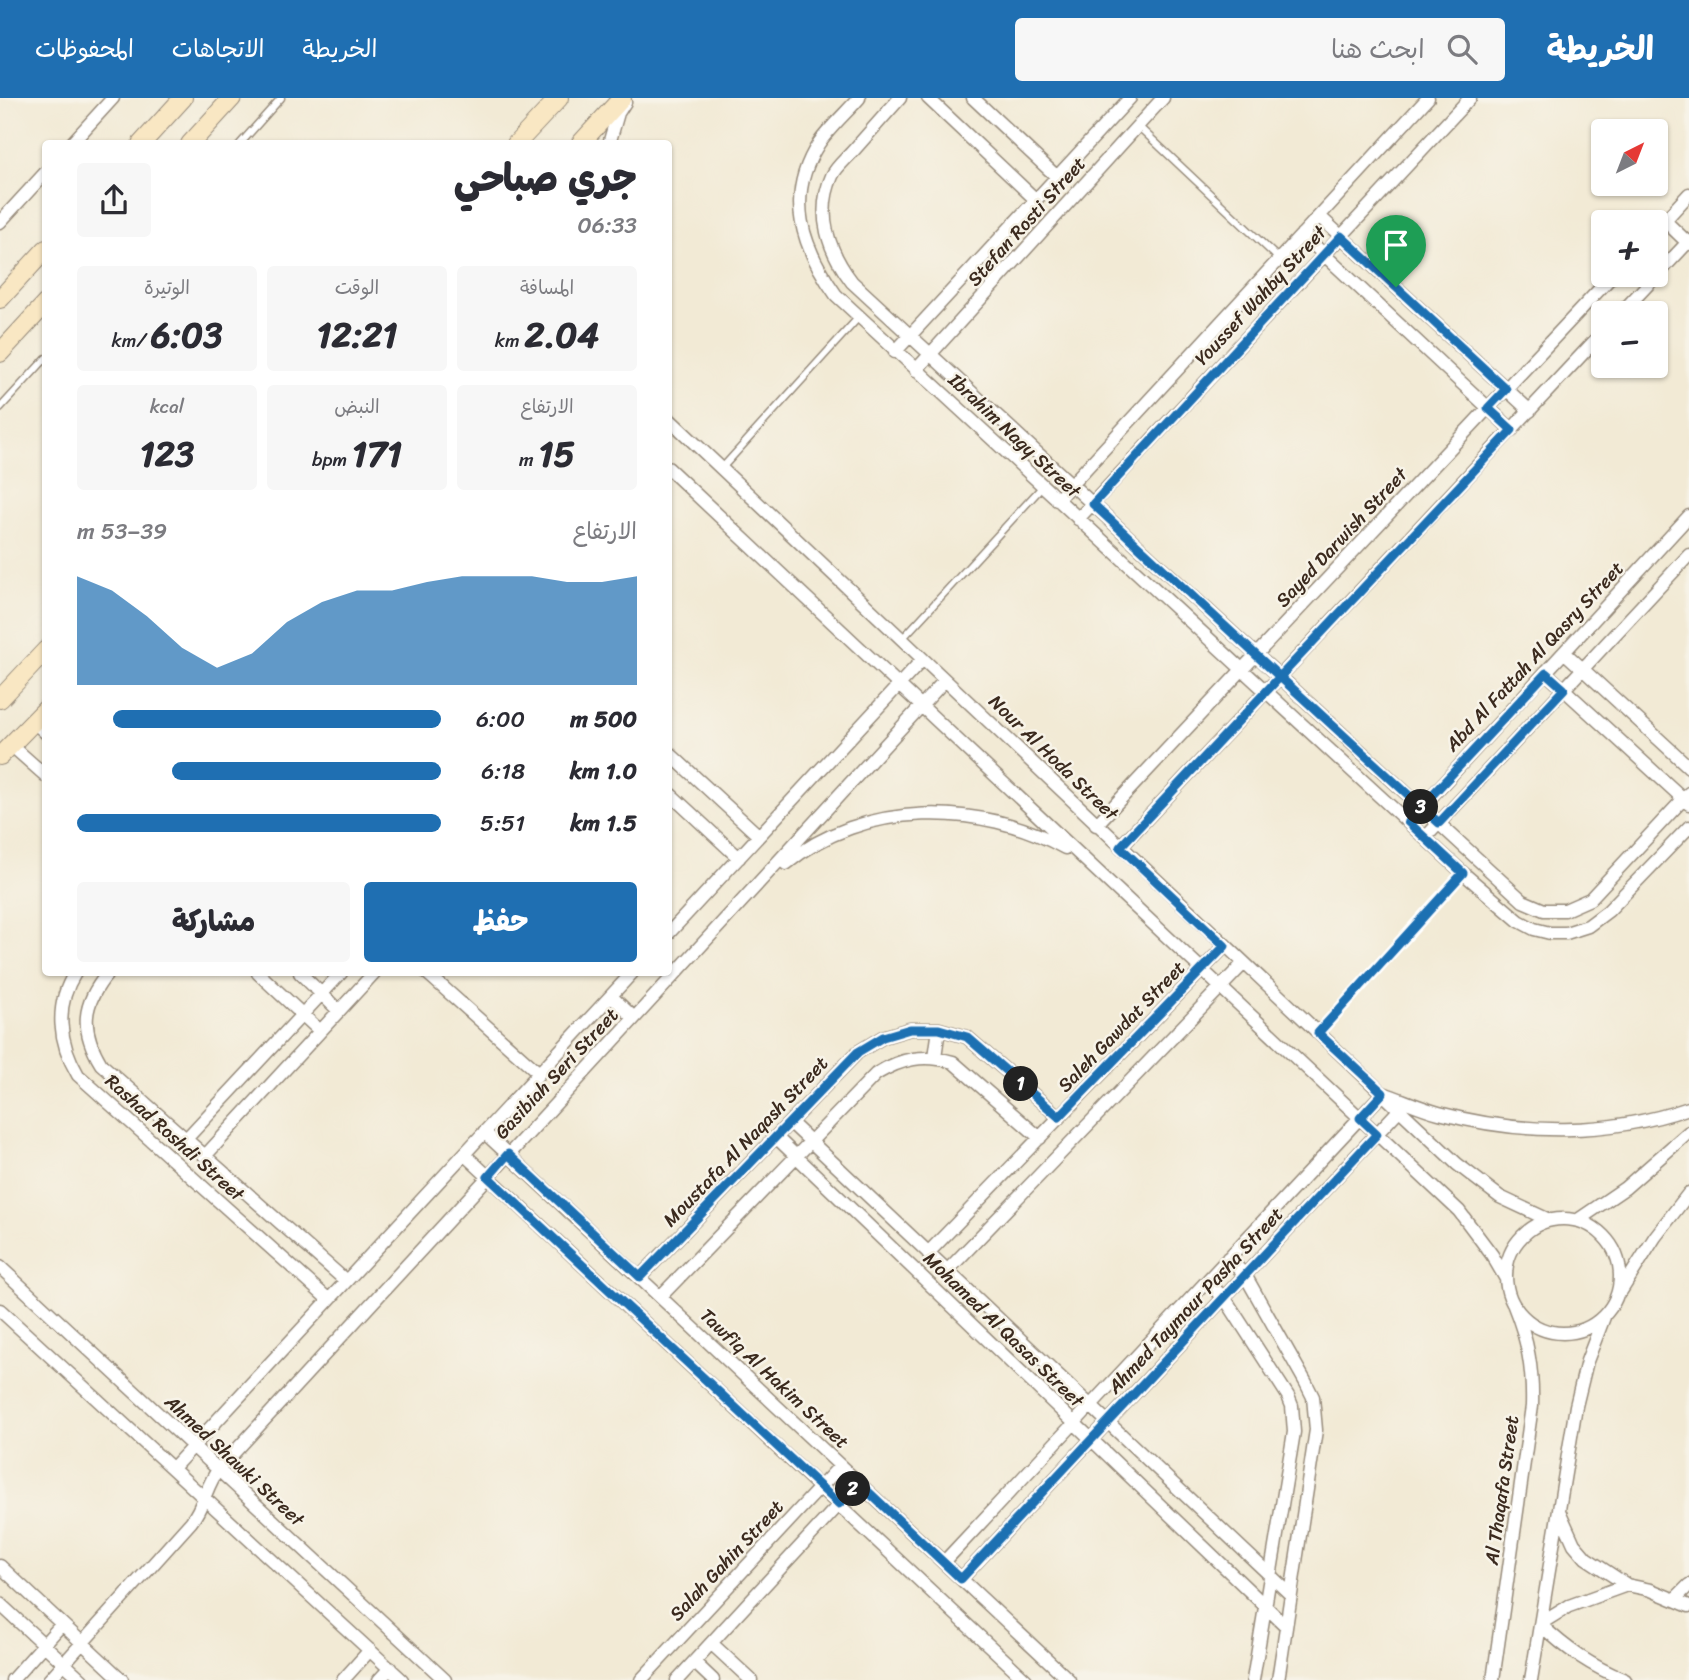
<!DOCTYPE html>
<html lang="ar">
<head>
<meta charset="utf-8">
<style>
  :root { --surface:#fff; --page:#f7f7f7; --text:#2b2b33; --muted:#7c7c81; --accent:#1f6fb2 }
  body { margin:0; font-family:Sriracha,"Playpen Sans Arabic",sans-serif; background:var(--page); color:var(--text); direction:rtl; height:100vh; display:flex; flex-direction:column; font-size:26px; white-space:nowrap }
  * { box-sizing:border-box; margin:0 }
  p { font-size:23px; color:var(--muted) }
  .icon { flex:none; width:38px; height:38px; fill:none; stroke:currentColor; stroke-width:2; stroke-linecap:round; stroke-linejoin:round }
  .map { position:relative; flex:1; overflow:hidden; direction:ltr }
  .drawer { position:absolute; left:42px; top:42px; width:630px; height:836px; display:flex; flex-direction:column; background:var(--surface); border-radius:7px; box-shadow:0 2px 5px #0004; direction:rtl }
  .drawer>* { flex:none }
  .needle { width:46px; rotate:42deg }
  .tools { position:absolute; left:1591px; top:21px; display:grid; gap:14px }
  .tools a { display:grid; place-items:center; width:77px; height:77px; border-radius:7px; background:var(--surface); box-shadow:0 2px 5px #0004; font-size:35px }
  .pin { position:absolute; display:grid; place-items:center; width:60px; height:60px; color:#fff; margin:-72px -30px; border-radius:50% 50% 50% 0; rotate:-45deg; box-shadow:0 0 7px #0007 }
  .pin .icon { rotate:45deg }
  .km { position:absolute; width:35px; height:35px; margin:-18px; border-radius:50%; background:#222; color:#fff; font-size:19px; line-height:35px; text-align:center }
  .round { display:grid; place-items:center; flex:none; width:74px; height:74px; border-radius:7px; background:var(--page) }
  .headline { display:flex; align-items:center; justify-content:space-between; height:119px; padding:0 35px }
  h1 { font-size:38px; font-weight:800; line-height:52px }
  .metrics { display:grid; grid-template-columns:repeat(3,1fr); gap:10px; height:119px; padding:7px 35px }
  .metrics div { display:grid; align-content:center; border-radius:7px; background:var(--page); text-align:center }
  .metrics b { font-size:35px; font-weight:800 }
  .metrics small { font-size:19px; font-weight:400 }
  .metrics p { font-size:19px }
  .chart { height:196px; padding:14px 35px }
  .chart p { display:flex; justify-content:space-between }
  .chart svg { width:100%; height:126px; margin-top:7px; fill:var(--accent); opacity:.7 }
  .action { display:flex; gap:14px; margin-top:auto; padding:14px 35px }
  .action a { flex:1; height:80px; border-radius:7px; background:var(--accent); color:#fff; font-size:28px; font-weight:800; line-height:80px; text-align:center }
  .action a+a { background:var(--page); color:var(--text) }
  ul { padding:0 35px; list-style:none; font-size:23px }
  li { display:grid; grid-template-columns:112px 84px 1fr; align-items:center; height:52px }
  li i { height:18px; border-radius:9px; background:var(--accent) }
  header { display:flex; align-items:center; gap:42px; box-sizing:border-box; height:98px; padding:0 35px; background:var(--accent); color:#fff }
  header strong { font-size:33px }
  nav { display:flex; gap:38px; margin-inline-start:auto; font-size:24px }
  .search { width:490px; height:63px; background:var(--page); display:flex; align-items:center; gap:18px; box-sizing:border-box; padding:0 24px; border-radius:7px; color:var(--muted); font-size:26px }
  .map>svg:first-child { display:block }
</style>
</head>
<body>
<header>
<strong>الخريطة</strong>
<div class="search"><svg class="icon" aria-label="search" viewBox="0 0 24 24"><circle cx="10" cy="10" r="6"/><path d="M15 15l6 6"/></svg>ابحث هنا</div>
<nav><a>الخريطة</a><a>الاتجاهات</a><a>المحفوظات</a></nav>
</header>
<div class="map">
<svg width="1689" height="1582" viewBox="0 0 1689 1582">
  <rect width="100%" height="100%" fill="#f7f3e8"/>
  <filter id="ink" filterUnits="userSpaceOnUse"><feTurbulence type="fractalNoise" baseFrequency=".0143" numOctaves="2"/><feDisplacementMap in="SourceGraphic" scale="14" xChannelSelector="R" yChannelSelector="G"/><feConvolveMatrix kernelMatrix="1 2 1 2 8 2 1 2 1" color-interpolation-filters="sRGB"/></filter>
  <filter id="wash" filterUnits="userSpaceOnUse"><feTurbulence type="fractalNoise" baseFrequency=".00686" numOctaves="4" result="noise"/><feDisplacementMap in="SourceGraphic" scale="28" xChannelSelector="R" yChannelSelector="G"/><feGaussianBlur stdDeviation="1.57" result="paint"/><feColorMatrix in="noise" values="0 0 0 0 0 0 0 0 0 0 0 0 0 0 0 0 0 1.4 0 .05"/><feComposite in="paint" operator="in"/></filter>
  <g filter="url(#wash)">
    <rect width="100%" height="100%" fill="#f2ead5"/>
  </g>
  <g filter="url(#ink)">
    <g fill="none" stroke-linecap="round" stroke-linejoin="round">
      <g stroke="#968a7a" stroke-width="9">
        <path id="lane" d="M1138,28L1279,161
          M240,46L281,0
          M0,310L46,260
          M722,370L859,219
          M902,541L1043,388
          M1319,934L1463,775"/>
      </g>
      <g stroke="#968a7a" stroke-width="15">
        <path id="street" d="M859,0C847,14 830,29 819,45C784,99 802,149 836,197L1463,775L1519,823L1534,831L1550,835H1566L1588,828L1608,813L1689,729
          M900,0C884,18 869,35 853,53C846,61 836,69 832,78C815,116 829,154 852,184L1523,803L1544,812H1565L1590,801L1689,695
          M928,0L1036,102
          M973,0L1057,79
          M71,46L113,0
          M609,46L618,15L625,4
          M1319,118L1530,313
          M1664,122L1689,146
          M0,124L46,74
          M1656,132L1689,96
          M1302,136L1512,332
          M1621,215L1689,143
          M895,254L1130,0
          M916,272L1163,0
          M668,320L1457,1066L1500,1099L1549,1122
          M668,370L1459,1113L1492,1157L1506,1181
          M1057,402L1428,0
          M1078,421L1470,0
          M1564,554L1689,669
          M1546,575L1689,706
          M33,623L46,635
          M11,647L46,678
          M668,654L759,738
          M668,694L739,760
          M1408,724L1689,418
          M1096,727L1613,177
          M1425,740L1689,457
          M1120,749L1603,234
          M786,766C863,702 981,703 1065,750
          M668,836L923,561
          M75,875C54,908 59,945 78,977L329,1202
          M108,875C82,906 80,931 101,966L346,1183
          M258,875L320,933
          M300,875L339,913
          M427,875L539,975
          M611,898L634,920
          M935,959L939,931
          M790,1024L1291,1497
          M484,1034L1069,1582
          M776,1039L1286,1528
          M186,1041L341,875
          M464,1056L1026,1582
          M205,1058L374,875
          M1506 1178a57 57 0 1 1 114 0a57 57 0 1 1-114 0Z
          M1578,1122L1625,1090L1689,1034
          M928,1155L1225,848
          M1228,1160L1245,1177L1306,1285L1313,1299L1316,1332L1278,1582
          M0,1169L445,1582
          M947,1173L1244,865
          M640,1179L858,954L883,939L910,931H939L967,939L1059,1019
          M1206,1184L1224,1199L1288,1298L1292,1308L1294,1334L1253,1582
          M1621,1193L1655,1139L1689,1095
          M660,1199L876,976C902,960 924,956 953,964L1040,1040
          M0,1212L402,1582
          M173,1370L632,875
          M1560,1415L1574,1446L1586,1460L1627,1487L1651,1492L1689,1508
          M944,1464L1383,995C1401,1001 1420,1010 1439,1015C1521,1037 1608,1038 1689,1010
          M0,1468L122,1582
          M961,1481L1400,1011
          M1675,1501L1689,1487
          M0,1506L82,1582
          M711,1545L751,1582
          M694,1564L713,1582
          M12,1582L62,1526
          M49,1582L191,1424C204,1408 206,1388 218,1372C460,1108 704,847 945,582
          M343,1582L370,1552
          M379,1582L390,1570
          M641,1582L840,1368
          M677,1582L859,1385
          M1493,1582L1532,1308C1533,1272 1528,1242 1514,1208
          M1531,1582L1576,1308L1587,1263L1604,1219
          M1625,1582C1591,1568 1566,1551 1540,1526L1569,1508L1627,1487"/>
      </g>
      <g stroke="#968a7a" stroke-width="20">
        <path id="secondary" d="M141,46L183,0
          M190,46L232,0
          M516,46L559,0
          M580,46L622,0
          M0,201L46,151
          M0,255L46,205
          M0,601L46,552
          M0,658L46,611"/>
      </g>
      <use href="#lane" stroke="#fff" stroke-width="6"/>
      <use href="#street" stroke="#fff" stroke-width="12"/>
      <use href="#secondary" stroke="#f9e7c3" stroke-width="18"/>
    </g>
  </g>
  <g fill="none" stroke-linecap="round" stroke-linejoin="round" filter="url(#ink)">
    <g stroke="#fff" stroke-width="14">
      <path id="route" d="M1396,189L1506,291L1488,310L1512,332C1381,471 1251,611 1120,749L1225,848L1059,1019L967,939L939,931H910L883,939L858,954L640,1179L508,1056L488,1079L839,1406L859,1385L961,1481L1377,1036L1360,1020L1383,995L1318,935L1463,775L1408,724L1421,709L1546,575L1564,591L1439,725C1378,669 1317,613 1256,557L1093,406L1341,138L1396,189"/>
    </g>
    <use href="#route" stroke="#1f6fb2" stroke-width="9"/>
  </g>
  <g text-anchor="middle" stroke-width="5" stroke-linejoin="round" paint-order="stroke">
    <g font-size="19" fill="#3b2a1e" stroke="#f7f3e8">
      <text transform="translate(1026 123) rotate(-48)" y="7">Stefan Rosti Street</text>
      <text transform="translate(1260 197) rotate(-47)" y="7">Youssef Wahby Street</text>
      <text transform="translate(1015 337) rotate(43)" y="7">Ibrahim Nagy Street</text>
      <text transform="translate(1341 439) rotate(-47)" y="7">Sayed Darwish Street</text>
      <text transform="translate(1534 558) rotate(-47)" y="7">Abd Al Fattah Al Qasry Street</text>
      <text transform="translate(1054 659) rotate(44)" y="7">Nour Al Hoda Street</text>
      <text transform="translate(1121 928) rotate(-46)" y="7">Saleh Gawdat Street</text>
      <text transform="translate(556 975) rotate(-47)" y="7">Gasibiah Seri Street</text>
      <text transform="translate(175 1039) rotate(42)" y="7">Rashad Roshdi Street</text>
      <text transform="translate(745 1043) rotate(-46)" y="7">Moustafa Al Naqash Street</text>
      <text transform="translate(1195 1202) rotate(-47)" y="7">Ahmed Taymour Pasha Street</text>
      <text transform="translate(1004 1231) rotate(44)" y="7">Mohamed Al Qasas Street</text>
      <text transform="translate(775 1280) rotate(43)" y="7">Tawfiq Al Hakim Street</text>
      <text transform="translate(235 1362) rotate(43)" y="7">Ahmed Shawki Street</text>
      <text transform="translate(1501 1392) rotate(-82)" y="7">Al Thaqafa Street</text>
      <text transform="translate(726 1462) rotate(-47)" y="7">Salah Gahin Street</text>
    </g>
  </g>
</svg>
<div class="tools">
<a><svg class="needle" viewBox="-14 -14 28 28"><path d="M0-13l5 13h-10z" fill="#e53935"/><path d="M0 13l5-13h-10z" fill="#7c7c81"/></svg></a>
<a>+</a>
<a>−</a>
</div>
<div class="pin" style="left:1396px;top:189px;background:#1e9e55"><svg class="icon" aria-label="arrive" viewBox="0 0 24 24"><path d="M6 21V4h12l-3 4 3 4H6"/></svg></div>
<b class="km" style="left:1021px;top:986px">1</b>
<b class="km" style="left:853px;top:1391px">2</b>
<b class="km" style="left:1421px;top:709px">3</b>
<section class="drawer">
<div class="headline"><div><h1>جري صباحي</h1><p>06:33</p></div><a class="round"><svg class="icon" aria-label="share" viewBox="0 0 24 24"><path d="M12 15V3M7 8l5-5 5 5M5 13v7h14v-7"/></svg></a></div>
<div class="metrics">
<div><p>المسافة</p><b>2.04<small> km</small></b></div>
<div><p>الوقت</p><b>12:21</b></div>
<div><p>الوتيرة</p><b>6:03<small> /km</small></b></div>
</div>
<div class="metrics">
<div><p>الارتفاع</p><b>15<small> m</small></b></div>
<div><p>النبض</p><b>171<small> bpm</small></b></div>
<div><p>kcal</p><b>123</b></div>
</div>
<div class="chart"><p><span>الارتفاع</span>39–53 m</p>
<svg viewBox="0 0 160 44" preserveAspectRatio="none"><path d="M0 44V6L10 11L20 20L30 31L40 38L50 33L60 22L70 15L80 11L90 11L100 8L110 6L120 6L130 6L140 8L150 8L160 6V44z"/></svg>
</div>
<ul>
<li><b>500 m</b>6:00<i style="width:90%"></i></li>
<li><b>1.0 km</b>6:18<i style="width:74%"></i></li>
<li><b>1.5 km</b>5:51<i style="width:100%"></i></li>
</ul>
<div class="action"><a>حفظ</a><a>مشاركة</a></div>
</section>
</div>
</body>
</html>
